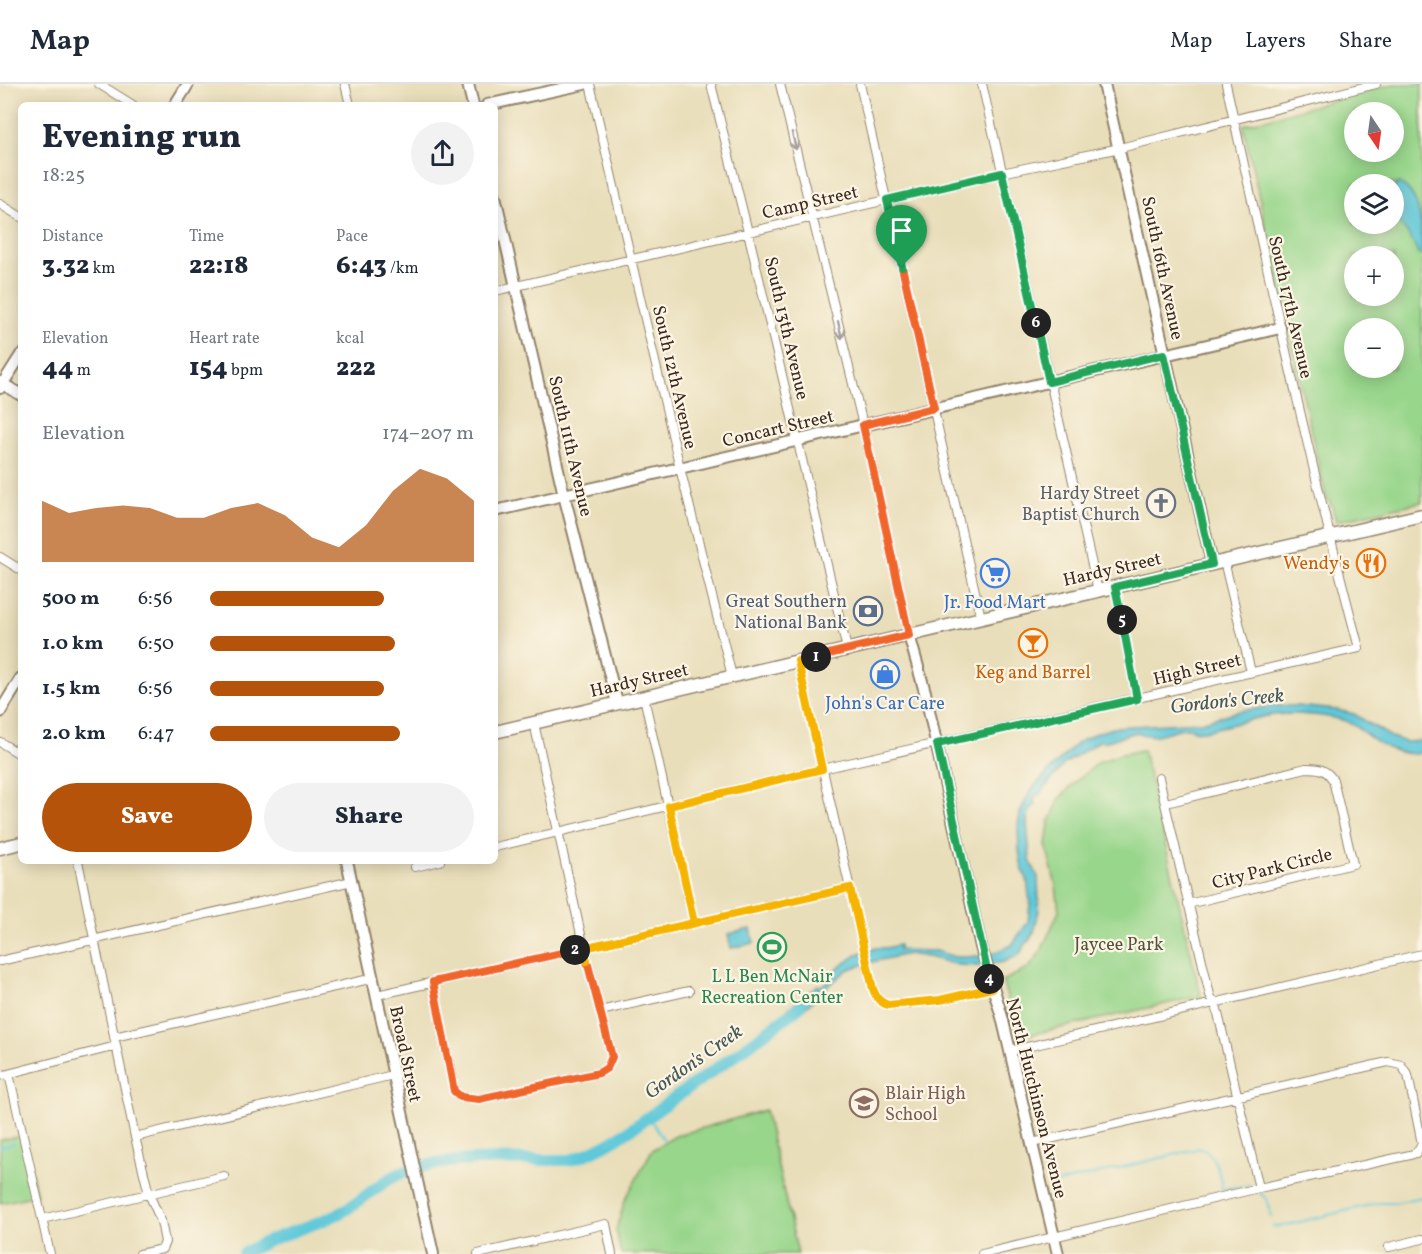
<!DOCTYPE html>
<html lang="en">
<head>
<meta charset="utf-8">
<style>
  :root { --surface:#fff; --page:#f2f2f3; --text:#1f2937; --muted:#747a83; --line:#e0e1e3; --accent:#b45309 }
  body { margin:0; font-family:Vollkorn,serif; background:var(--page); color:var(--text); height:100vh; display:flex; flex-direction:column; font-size:22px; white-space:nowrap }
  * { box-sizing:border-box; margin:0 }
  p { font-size:20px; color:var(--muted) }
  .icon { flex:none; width:33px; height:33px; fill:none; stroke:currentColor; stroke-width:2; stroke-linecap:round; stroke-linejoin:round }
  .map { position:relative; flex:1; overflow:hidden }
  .details { position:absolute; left:18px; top:18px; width:480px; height:762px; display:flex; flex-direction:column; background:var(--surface); border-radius:9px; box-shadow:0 3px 15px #0003 }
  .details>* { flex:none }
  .needle { width:39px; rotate:167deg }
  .fabs { position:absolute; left:1344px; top:18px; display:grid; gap:12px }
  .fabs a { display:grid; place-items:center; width:60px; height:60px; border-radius:50%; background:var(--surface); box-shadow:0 3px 15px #0003; font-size:30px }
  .pin { position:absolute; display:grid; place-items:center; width:51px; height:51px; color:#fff; margin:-62px -26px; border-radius:50% 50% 50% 0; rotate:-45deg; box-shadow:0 0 6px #0007 }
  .pin .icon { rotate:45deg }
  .km { position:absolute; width:30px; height:30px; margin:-15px; border-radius:50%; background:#222; color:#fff; font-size:16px; line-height:30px; text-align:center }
  .round { display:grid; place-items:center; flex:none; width:63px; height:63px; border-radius:32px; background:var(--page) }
  .head { display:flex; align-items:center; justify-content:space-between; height:102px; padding:0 24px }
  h1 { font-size:33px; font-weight:800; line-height:45px }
  .metrics { display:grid; grid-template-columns:repeat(3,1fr); gap:9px; height:102px; padding:6px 24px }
  .metrics div { display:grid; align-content:center }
  .metrics b { font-size:26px; font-weight:800 }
  .metrics small { font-size:16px; font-weight:400 }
  .metrics p { font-size:16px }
  .chart { height:168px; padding:12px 24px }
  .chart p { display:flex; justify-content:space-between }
  .chart svg { width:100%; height:108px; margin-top:6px; fill:var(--accent); opacity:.7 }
  .button { display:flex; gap:12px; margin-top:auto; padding:12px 24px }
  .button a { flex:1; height:69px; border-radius:36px; background:var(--accent); color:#fff; font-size:24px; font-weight:800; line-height:69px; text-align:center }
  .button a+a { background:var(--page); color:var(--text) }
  ul { padding:0 24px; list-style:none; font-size:20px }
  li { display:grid; grid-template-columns:96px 72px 1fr; align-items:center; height:45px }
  li i { height:15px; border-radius:8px; background:var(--accent) }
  header { display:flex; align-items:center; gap:36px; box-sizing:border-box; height:84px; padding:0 30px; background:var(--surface); border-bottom:2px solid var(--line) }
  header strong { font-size:28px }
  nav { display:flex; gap:33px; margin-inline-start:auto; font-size:21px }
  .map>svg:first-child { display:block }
</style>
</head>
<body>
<header>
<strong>Map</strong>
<nav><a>Map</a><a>Layers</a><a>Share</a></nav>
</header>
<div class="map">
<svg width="1422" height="1170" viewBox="0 0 1422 1170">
  <rect width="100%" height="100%" fill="#fcf5e5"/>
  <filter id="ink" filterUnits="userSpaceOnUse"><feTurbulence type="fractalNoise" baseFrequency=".0167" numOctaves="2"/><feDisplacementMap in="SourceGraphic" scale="12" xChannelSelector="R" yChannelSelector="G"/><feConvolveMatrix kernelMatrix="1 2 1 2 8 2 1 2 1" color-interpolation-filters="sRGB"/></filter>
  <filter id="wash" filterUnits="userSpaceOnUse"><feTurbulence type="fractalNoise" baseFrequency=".008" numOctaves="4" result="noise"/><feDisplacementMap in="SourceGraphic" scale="24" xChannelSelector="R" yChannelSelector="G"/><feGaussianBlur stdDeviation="1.35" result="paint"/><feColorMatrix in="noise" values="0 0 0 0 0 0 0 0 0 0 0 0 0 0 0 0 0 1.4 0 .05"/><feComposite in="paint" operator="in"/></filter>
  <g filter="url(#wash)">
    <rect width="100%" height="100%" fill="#e9deba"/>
    <path fill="#98d68b" stroke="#6a8054" stroke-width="1.5" fill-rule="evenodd" d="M1393,0H1422V418L1336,437L1332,422L1325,410L1243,41ZM1354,28H1394V68H1354ZM1354,100H1394V140H1354ZM1354,172H1394V212H1354ZM1354,244H1394V284H1354Z
      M1143,666L1201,912L1020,953L1002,897L1028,885L1041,867L1059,827L1056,802L1046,761L1049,739L1060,714L1076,697L1098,679L1118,671Z
      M765,1026L798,1170H621L616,1146L625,1116L652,1066L675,1052Z
      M23,1052L37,1111L0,1119V1056Z"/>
    <path fill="#5ec8d9" stroke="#4c797c" stroke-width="1.5" d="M1398,99C1422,107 1422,149 1422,171L1418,170C1414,157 1404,143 1394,135V104Z
      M1276,622H1297L1337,626L1354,630L1391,653L1406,658L1422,657V669C1400,672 1384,664 1367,651C1357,644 1352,638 1339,635C1318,630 1282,628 1262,633C1243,637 1223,643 1204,647C1196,648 1192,643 1185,644C1167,646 1155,657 1137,648L1107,657H1099L1064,680L1042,708L1033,714L1035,720L1029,728L1027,738L1030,776L1038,793L1039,826L1034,848L1019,871L1004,878L977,882L958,881L928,873L908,870L876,877L849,885L824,905L821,912L794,930L788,931L787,925L818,901V904L829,897L830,890L858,870L876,864H886L899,861V866L936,867L955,873H966L989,871L1012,861L1028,838L1030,820L1027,795L1022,784L1019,767L1018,742L1020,729L1026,715L1036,700L1077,659L1096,649L1117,643L1201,638L1239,627Z
      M751,845L754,859L731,864L728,850Z"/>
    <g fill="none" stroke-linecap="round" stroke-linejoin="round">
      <path stroke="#5ec8d9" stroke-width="2" d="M646,1034L652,1038L664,1056
        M0,1063L15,1059
        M1054,1100L1201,1064C1216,1071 1220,1090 1222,1105L1249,1101
        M1260,1109L1267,1116L1271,1133
        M1273,1142L1275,1143L1283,1142L1378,1119H1394L1422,1113"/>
      <path stroke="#5ec8d9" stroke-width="12" d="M243,1170C273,1151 308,1145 340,1129C360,1119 376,1101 397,1091C443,1069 519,1077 570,1076C608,1065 641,1038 673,1015C716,985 759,955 800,922"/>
    </g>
  </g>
  <g filter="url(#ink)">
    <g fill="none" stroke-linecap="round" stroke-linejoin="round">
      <g stroke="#92846c" stroke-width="10">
        <path id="street" d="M99,0L133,21
          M345,0L350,21
          M590,0L680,384L732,592
          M711,0L748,148L847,565
          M780,0L863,341L909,551
          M860,0L981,534
          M982,0L1098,507
          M0,120L21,133
          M495,207L1011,87L1120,64L1376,0
          M0,473L21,486
          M1224,477L1251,588
          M1115,503L1137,615
          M798,577L873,905L879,916L887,921L941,916L992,904
          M644,613L694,839
          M0,658L21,671
          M1159,694L1210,911L1217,925L1259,1104
          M1166,719L1306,684C1319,684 1326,685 1333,696L1353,780L1188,820
          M495,763L822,685L1359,564C1309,377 1268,188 1226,0
          M78,777L135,1053L149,1110L161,1137L165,1158L162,1165L140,1170
          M415,783L440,777
          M0,877L352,797
          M433,899L454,1007L461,1013L479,1015L599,989L607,984L612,973L584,864L534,639
          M377,911L850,804
          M600,927L689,907
          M114,953L374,894
          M1010,967L1422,870
          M9,990L50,1170
          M0,992L116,962
          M135,1053L393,991
          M1032,1059L1388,978L1401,981L1408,991L1422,1060
          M42,1135L224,1092
          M1389,1163L1422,1155
          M478,1170L606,1140L612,1170
          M982,1170L1259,1104L1410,1071L1416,1069L1422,1060"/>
      </g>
      <g stroke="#92846c" stroke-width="14">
        <path id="secondary" d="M468,0L473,21
          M1104,0L1212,480
          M175,21L188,0
          M487,21L584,0
          M495,112L564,411L617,619
          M0,298L21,311
          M0,304L21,271
          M495,427L1280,244
          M909,551L925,608L981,863L1002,933L1058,1170
          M0,628L21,594
          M347,777L433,1170"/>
      </g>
      <g stroke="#92846c" stroke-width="15">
        <path id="primary" d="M495,648L1422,431
          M0,764L21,759"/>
      </g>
      <use href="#street" stroke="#fff" stroke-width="8"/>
      <use href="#secondary" stroke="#fff" stroke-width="10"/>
      <use href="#primary" stroke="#fff" stroke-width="12"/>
    </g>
    <defs><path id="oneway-shaft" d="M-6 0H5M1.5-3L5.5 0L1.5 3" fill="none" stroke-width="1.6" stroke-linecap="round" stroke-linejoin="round" transform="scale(1.5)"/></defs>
    <g stroke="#a79f9a">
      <use href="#oneway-shaft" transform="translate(794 57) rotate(76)"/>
      <use href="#oneway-shaft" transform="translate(840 246) rotate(77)"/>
    </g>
  </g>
  <g fill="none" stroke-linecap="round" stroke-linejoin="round" filter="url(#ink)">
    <g stroke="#fff" stroke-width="12">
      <path id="split-1" d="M816,573L909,551L863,341L934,324L902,183"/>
    </g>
    <g stroke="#fff" stroke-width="12">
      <path id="split-2" d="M575,866L694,839L669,722L822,685L798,577L816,573"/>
    </g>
    <g stroke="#fff" stroke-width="12">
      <path id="split-3" d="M575,866L433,898L454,1007L461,1013L479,1015L599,989L607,984L612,973L587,877"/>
    </g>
    <g stroke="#fff" stroke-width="12">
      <path id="split-4" d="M587,877L584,864L850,804L873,905C876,913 879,918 888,921L940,916L992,904L989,895"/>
    </g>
    <g stroke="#fff" stroke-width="12">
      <path id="split-5" d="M989,895L937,660L1137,615L1122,536"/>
    </g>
    <g stroke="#fff" stroke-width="12">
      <path id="split-6" d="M1036,239L1049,298L1164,270L1212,480L1115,503L1122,536"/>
    </g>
    <g stroke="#fff" stroke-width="12">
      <path id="split-7" d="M902,183L887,116L1002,89L1036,239"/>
    </g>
    <use href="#split-1" stroke="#f0652b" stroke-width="8"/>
    <use href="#split-2" stroke="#f5b400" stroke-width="8"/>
    <use href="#split-3" stroke="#f0652b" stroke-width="8"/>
    <use href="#split-4" stroke="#f5b400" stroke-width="8"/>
    <use href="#split-5" stroke="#22a559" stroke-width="8"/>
    <use href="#split-6" stroke="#22a559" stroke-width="8"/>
    <use href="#split-7" stroke="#22a559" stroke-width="8"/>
  </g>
  <defs>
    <g id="church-ring" transform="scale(1.5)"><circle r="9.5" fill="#fcf5e5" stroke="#6b7280" stroke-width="1.5"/><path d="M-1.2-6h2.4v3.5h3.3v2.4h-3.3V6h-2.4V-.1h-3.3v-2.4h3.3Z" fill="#6b7280"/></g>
    <g id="restaurant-ring" transform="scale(1.5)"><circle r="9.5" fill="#fcf5e5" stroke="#e8710a" stroke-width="1.5"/><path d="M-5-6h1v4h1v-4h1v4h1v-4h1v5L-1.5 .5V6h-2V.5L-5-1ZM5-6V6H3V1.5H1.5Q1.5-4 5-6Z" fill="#e8710a"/></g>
    <g id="supermarket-ring" transform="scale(1.5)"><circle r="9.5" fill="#fcf5e5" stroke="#3f7fe0" stroke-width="1.5"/><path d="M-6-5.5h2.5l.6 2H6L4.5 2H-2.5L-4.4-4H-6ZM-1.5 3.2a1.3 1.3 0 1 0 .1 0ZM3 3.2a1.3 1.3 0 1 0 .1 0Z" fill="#3f7fe0"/></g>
    <g id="bank-ring" transform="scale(1.5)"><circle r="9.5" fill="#fcf5e5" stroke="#5c6f8a" stroke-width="1.5"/><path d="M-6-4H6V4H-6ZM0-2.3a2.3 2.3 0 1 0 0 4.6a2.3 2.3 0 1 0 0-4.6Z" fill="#5c6f8a"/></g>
    <g id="bar-ring" transform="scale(1.5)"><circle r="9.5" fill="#fcf5e5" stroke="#e8710a" stroke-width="1.5"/><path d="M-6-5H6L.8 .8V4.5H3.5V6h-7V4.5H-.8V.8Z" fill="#e8710a"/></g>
    <g id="shop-ring" transform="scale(1.5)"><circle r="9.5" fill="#fcf5e5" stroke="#3f7fe0" stroke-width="1.5"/><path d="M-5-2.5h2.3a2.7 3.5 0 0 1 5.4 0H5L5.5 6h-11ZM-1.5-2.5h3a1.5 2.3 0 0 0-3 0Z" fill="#3f7fe0"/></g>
    <g id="stadium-ring" transform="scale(1.5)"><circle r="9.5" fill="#fcf5e5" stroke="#2e9e5b" stroke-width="1.5"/><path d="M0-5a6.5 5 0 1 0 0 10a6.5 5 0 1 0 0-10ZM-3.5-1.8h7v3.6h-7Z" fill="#2e9e5b"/></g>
    <g id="school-ring" transform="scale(1.5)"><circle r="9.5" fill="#fcf5e5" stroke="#8d6e63" stroke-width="1.5"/><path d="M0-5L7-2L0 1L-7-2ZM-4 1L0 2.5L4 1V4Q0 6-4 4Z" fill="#8d6e63"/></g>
  </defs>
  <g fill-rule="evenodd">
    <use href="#church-ring" x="1161" y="419"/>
    <use href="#restaurant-ring" x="1371" y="479"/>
    <use href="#supermarket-ring" x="995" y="489"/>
    <use href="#bank-ring" x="868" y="527"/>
    <use href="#bar-ring" x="1033" y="559"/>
    <use href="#shop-ring" x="885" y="590"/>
    <use href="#stadium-ring" x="772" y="863"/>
    <use href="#school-ring" x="864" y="1019"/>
  </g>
  <g text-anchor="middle" stroke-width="4.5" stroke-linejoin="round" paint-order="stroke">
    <g font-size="18" fill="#3b2a1e" stroke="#fcf5e5">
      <text transform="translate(810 118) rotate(-13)" y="6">Camp Street</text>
      <text transform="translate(1163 184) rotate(78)" y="6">South 16th Avenue</text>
      <text transform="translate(1291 223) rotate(77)" y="6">South 17th Avenue</text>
      <text transform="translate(787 244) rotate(77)" y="6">South 13th Avenue</text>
      <text transform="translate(675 293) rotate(77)" y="6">South 12th Avenue</text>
      <text transform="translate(778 344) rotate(-13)" y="6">Concart Street</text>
      <text transform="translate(571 362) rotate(77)" y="6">South 11th Avenue</text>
      <text transform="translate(1112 485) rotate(-13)" y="6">Hardy Street</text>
      <text transform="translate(1197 585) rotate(-13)" y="6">High Street</text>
      <text transform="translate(639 596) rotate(-13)" y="6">Hardy Street</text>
      <text transform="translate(1272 784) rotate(-14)" y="6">City Park Circle</text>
      <text transform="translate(406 970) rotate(78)" y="6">Broad Street</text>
      <text transform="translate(1037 1014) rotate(76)" y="6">North Hutchinson Avenue</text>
    </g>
    <g font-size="18" fill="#5b616d" stroke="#fcf5e5" text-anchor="end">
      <text x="1140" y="415">Hardy Street<tspan x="1140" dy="21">Baptist Church</tspan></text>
    </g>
    <g font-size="18" fill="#c56008" stroke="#fcf5e5" text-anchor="end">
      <text x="1350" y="485">Wendy's</text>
      <text x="1033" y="594" text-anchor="middle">Keg and Barrel</text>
    </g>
    <g font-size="18" fill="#4e5e75" stroke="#fcf5e5" text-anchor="end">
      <text x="847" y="523">Great Southern<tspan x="847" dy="21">National Bank</tspan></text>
    </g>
    <g font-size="18" fill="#366cbe" stroke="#fcf5e5">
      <text x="995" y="524">Jr. Food Mart</text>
      <text x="885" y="625">John's Car Care</text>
    </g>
    <g font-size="18" fill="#525539" stroke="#fcf5e5">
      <text x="1119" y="866">Jaycee Park</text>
    </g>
    <g font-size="18" fill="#27864d" stroke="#fcf5e5">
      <text x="772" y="898">L L Ben McNair<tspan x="772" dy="21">Recreation Center</tspan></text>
    </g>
    <g font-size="18" fill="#785e54" stroke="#fcf5e5" text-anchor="start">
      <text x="885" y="1015">Blair High<tspan x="885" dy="21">School</tspan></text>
    </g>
    <g font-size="20" font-style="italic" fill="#465956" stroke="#fcf5e5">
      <text transform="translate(1227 616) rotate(-6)" y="7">Gordon's Creek</text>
      <text transform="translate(693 977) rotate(-35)" y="7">Gordon's Creek</text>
    </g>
  </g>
</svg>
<div class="fabs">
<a><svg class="needle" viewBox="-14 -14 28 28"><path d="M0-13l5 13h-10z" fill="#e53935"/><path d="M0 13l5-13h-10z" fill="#747a83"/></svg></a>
<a><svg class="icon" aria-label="layers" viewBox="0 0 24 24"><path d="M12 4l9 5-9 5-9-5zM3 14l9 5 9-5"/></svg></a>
<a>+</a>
<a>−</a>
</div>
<div class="pin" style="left:902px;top:183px;background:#1e9e55"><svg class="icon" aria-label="arrive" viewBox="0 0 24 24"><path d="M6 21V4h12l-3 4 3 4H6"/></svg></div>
<b class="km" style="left:816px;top:573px">1</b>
<b class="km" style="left:575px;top:866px">2</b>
<b class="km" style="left:989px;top:895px">4</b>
<b class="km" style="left:1122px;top:536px">5</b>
<b class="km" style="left:1036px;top:239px">6</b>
<section class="details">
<div class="head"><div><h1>Evening run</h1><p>18:25</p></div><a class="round"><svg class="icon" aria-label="share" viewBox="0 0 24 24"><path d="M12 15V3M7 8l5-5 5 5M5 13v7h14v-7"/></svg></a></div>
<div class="metrics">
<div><p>Distance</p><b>3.32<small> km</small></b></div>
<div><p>Time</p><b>22:18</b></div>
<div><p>Pace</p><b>6:43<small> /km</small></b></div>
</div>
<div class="metrics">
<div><p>Elevation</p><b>44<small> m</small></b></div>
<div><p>Heart rate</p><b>154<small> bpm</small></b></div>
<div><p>kcal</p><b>222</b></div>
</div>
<div class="chart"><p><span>Elevation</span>174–207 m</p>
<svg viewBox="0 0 160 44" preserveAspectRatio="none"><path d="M0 44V19L10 24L20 22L30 21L40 22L50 26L60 26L70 22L80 20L90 25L100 34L110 38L120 29L130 15L140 6L150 10L160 19V44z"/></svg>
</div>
<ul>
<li><b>500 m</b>6:56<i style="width:66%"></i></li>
<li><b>1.0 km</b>6:50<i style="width:70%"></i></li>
<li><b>1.5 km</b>6:56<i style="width:66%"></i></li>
<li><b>2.0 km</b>6:47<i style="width:72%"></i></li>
</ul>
<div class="button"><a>Save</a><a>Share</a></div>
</section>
</div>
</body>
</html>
